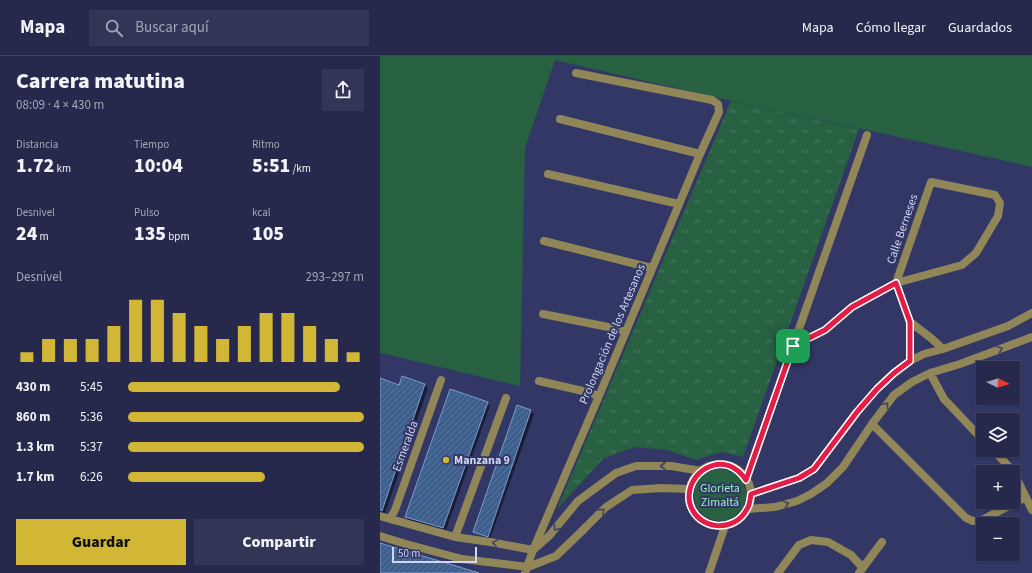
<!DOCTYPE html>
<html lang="es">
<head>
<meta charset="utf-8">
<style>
  :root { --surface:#26294c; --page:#323556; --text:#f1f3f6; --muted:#a4a6b5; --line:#424564; --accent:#d2b736 }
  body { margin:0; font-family:"Source Sans 3",sans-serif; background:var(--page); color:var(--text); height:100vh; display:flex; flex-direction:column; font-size:15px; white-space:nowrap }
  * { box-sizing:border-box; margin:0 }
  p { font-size:13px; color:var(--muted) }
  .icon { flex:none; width:22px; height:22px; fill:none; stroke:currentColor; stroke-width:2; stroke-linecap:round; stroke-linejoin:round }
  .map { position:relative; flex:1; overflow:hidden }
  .drawer { display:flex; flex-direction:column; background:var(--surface); width:380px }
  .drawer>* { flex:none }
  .needle { width:26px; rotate:95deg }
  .tools { position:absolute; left:596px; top:305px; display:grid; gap:8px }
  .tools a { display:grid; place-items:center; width:44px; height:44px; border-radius:0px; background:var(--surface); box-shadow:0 1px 3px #0004,0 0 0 1px var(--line); font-size:20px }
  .scale { position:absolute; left:12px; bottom:10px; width:85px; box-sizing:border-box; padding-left:4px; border:2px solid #d1d6f3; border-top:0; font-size:11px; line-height:14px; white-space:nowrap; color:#d1d6f3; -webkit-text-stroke:3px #323765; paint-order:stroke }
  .pin { position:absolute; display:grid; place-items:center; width:34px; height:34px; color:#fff; margin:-17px; border-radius:8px; box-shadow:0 2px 6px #0006 }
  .round { display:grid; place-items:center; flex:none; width:42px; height:42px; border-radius:0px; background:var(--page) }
  .head { display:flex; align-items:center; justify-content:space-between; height:68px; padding:0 16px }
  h1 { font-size:22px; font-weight:800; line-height:30px }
  .metrics { display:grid; grid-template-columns:repeat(3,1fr); gap:6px; height:68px; padding:4px 16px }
  .metrics div { display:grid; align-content:center }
  .metrics b { font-size:20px; font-weight:800 }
  .metrics small { font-size:11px; font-weight:400 }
  .metrics p { font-size:11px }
  .chart { height:112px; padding:8px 16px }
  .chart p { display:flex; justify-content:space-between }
  .chart svg { width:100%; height:72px; margin-top:4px; stroke:var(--accent); stroke-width:6 }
  .primary-button { display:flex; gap:8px; margin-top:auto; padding:8px 16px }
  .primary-button a { flex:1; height:46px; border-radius:0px; background:var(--accent); color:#111; font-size:16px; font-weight:800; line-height:46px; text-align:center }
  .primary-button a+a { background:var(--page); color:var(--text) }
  ul { padding:0 16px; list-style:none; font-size:13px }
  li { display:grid; grid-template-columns:64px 48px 1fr; align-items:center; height:30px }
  li i { height:10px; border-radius:5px; background:var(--accent) }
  header { display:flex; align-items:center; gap:24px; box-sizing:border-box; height:56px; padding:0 20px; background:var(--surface); border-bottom:1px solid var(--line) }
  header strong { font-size:19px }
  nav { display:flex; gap:22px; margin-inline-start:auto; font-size:14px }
  .search { width:280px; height:36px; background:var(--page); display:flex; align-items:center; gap:10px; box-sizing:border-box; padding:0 14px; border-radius:0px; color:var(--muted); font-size:15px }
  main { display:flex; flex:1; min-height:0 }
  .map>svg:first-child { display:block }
</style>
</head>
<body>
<header>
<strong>Mapa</strong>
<div class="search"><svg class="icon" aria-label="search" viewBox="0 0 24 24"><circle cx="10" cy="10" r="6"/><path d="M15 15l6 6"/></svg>Buscar aquí</div>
<nav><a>Mapa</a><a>Cómo llegar</a><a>Guardados</a></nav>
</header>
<main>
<section class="drawer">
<div class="head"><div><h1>Carrera matutina</h1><p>08:09 · 4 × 430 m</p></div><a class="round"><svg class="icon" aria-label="share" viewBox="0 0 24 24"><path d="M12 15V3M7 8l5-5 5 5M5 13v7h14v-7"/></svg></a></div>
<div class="metrics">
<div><p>Distancia</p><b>1.72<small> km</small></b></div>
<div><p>Tiempo</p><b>10:04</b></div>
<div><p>Ritmo</p><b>5:51<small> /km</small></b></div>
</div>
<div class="metrics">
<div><p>Desnivel</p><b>24<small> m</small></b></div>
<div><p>Pulso</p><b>135<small> bpm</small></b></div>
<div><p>kcal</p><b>105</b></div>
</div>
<div class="chart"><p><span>Desnivel</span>293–297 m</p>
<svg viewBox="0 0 160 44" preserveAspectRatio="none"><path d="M5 44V38M15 44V30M25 44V30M35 44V30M45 44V22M55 44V6M65 44V6M75 44V14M85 44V22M95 44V30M105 44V22M115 44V14M125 44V14M135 44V22M145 44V30M155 44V38"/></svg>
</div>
<ul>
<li><b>430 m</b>5:45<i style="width:90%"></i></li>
<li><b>860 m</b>5:36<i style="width:100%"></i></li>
<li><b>1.3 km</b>5:37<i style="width:100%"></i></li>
<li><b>1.7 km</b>6:26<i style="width:58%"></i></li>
</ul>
<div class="primary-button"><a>Guardar</a><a>Compartir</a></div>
</section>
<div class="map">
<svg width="652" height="517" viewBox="0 0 652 517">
  <defs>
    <pattern id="park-tufts" width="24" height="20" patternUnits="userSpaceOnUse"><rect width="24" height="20" fill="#276141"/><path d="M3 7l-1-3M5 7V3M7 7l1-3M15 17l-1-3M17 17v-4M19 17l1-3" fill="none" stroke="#45775d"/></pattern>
    <pattern id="building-hatch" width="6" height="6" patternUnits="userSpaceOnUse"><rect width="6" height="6" fill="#3e5f8c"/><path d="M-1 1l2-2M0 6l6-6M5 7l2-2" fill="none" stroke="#59759d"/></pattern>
  </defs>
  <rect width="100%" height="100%" fill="#323765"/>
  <path fill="#276141" d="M0,0H652V111L514,80L351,45L175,4L145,92L140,330L0,297Z
    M314 439a26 26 0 1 1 52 0a26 26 0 1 1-52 0Z"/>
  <path fill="url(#park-tufts)" d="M351,45L479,73L363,401L341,396L316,404L287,394L255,391L224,402L177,453Z"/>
  <path fill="#0007" d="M23,321L45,329L48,332L5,457L0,456V323L20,330Z
    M107,347L110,350L66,474L29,464L26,461Z
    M137,350L151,355L154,358L110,483L97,478L94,475Z"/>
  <path fill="url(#building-hatch)" stroke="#7b9dcc" d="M22,320L45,328L2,455L0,454V322L19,329Z
    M70,333L108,346L63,472L25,461Z
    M137,349L151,354L108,481L93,476Z
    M0,487L99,517H0Z"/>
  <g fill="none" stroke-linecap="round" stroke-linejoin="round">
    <path stroke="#908658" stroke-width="8" d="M180,63L320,98
      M168,118L299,148
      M551,126L615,139L620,147L618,160L596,197L582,209L516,227Z
      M164,185L272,212
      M163,258L233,272L246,276
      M413,290L445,274L472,251L516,227L530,266
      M530,305V266L551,282L563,293
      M550,317L564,343L603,384
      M159,325L203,335L219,340
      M492,368L586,462L593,465H600L646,441
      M613,394L633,415L652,454
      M309 439a31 31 0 1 1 62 0a31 31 0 1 1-62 0Z
      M366,424L487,79
      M371,438L419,422L434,413L477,356L497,333L514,317L530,305L544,298L563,293L628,270L652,257
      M368,453L395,451L417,445L431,438L447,427L463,411L492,368L514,339L532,326L550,317L580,308L652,281
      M0,460L75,481L110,486L153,494L169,480L198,445L236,417L256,410H291L321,415
      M10,463L15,454L61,324
      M0,480L26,488L82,503L148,511
      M75,481L126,342
      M148,511L176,500L201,476L226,451L252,434L281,432L310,433
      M145,517L153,494L219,340L320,98L339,56L338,48L332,44L196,17
      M329,517L345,470
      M398,517L419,489L431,484L448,486L471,499L483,512
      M479,517L502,486"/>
  </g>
  <defs><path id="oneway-chevron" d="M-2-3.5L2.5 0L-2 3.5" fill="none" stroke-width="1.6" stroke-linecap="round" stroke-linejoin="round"/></defs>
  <g stroke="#404363">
    <use href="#oneway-chevron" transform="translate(620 293) rotate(-20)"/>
    <use href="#oneway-chevron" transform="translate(506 349) rotate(-52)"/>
    <use href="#oneway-chevron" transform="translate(283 410) rotate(-180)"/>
    <use href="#oneway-chevron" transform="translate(406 448) rotate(-17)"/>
    <use href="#oneway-chevron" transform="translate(222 455) rotate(-45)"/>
    <use href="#oneway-chevron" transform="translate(176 472) rotate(129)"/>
    <use href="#oneway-chevron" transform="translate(115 487) rotate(-171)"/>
  </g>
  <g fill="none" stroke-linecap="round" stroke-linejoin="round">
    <g stroke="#fff" stroke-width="8">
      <path id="route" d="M516,227L530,266V305L514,317L497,333L477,356L434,413L419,422L371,438C370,443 370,449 367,453C355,477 318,475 310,448C304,425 327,402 350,410C357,413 362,418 366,424L413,290L445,274L472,251Z"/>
    </g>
    <use href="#route" stroke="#e11d48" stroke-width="5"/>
  </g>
  <circle fill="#d2b736" stroke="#323765" stroke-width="1.5" cx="66" cy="404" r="4"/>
  <g text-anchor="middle" stroke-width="4" stroke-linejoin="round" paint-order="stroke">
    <g font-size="12" fill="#d1d6f3" stroke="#323765">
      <text transform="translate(522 173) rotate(-71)" y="4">Calle Berneses</text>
      <text transform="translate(232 278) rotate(-67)" y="4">Prolongación de los Artesanos</text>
      <text transform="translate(25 390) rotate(-70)" y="4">Esmeralda</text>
    </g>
    <g font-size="12" font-weight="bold" fill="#d1d6f3" stroke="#323765" text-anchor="start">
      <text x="74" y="408">Manzana 9</text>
    </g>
    <g font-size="12" fill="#97f1bb" stroke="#323765">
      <text x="340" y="436">Glorieta<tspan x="340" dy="14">Zimaltá</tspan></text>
    </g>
  </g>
</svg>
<div class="tools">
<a><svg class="needle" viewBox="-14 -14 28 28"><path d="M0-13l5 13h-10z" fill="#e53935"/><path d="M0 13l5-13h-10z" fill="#a4a6b5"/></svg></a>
<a><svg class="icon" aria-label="layers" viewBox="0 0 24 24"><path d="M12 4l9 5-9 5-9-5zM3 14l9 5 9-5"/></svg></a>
<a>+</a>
<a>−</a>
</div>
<div class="scale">50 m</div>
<div class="pin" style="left:413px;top:290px;background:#1e9e55"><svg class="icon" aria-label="arrive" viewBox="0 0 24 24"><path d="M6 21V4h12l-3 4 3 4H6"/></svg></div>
</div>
</main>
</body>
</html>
